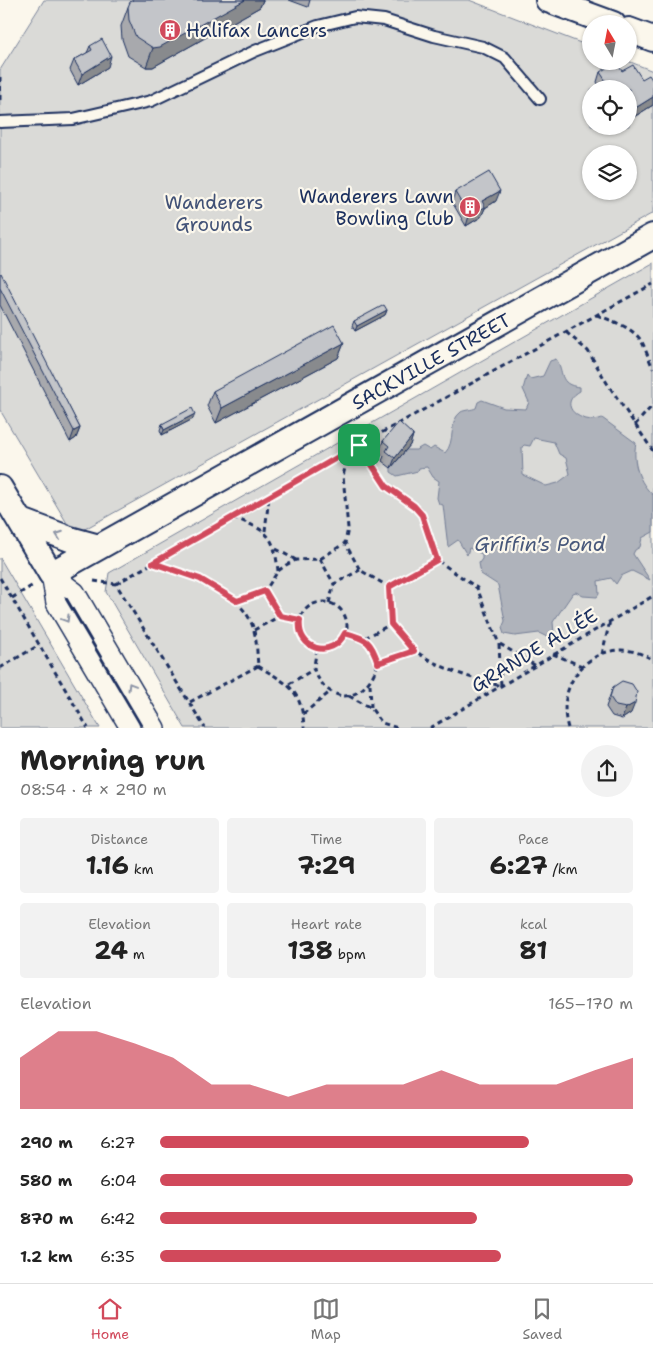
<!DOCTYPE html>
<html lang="en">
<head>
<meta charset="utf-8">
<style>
  :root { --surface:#fff; --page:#f2f2f2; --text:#222; --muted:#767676; --line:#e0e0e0; --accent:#d1495b }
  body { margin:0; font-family:"Shantell Sans",sans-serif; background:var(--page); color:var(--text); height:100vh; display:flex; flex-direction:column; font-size:19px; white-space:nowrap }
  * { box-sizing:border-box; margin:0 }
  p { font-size:16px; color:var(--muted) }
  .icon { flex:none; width:28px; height:28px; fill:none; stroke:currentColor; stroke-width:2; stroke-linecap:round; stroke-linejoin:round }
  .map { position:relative; height:728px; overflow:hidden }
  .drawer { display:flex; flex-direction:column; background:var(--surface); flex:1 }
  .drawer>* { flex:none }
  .needle { width:32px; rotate:350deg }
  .fabs { position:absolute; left:582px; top:15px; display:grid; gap:10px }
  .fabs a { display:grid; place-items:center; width:55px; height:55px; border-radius:50%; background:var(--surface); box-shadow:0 1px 4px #0004; font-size:25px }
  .pin { position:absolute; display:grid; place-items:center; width:42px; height:42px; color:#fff; margin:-21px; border-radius:10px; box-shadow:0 2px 8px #0006 }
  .round { display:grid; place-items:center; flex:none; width:52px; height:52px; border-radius:26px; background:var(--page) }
  .headline { display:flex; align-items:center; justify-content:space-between; height:85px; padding:0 20px }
  h1 { font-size:28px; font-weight:700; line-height:38px }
  .stats { display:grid; grid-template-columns:repeat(3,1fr); gap:8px; height:85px; padding:5px 20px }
  .stats div { display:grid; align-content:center; border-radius:5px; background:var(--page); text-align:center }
  .stats b { font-size:25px; font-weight:700 }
  .stats small { font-size:14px; font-weight:400 }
  .stats p { font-size:14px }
  .chart { height:140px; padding:10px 20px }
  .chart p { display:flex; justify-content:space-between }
  .chart svg { width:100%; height:90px; margin-top:5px; fill:var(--accent); opacity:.7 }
  ul { padding:0 20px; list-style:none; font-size:16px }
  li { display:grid; grid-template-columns:80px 60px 1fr; align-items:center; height:38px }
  li i { height:12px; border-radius:6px; background:var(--accent) }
  .tabs { display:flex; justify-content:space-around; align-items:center; height:70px; border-top:1px solid var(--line); background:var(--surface); font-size:14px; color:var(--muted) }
  .tabs a { display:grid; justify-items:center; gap:2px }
  .tabs .current { color:var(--accent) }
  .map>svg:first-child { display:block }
</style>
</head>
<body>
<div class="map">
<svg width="653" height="728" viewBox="0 0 653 728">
  <rect width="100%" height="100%" fill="#fbf7ec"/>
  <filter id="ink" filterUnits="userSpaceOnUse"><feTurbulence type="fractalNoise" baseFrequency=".02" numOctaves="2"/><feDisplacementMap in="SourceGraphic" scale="10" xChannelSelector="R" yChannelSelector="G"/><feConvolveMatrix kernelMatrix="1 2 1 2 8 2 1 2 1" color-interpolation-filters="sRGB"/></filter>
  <g filter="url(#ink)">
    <path fill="#dadad7" stroke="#7a849a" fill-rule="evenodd" d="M44,0H469L591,47V61H628L653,71V213L74,535L0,410V70ZM591,89H629V126H591ZM591,154H629V191H591Z
      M653,263V728H185L106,592L109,573Z
      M0,558L100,728H0Z"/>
    <path fill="#afb3bb" stroke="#747e96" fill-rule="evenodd" d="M556,359C565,371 557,385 580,387V391C554,406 584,426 602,418L636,443C632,462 639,483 653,495V532L642,538L640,547L635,550L633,554L650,580L632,571L621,576L616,584L611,578L598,581L599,594L597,597L583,596L576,592L573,593L553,622L554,633L552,636L547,637L539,633L515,636L504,634L502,628L505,621L498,585L481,574L479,563L482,559V554L469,548L467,555L458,540L448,547L443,505L439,504L437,498L439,481L433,477L427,467L419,468L418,471L397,476L391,472V467L403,450H416L423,446L430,450L434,447L445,453C456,442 448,421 461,412C464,410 472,410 476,408L478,402L482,400L504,408L526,409L529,402L523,389L527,375L530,379L543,376L550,361ZM534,438L554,442L559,454L566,458L570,474L558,483L546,486L523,475L522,447L524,445L530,446Z"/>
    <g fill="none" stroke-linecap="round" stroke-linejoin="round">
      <g stroke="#1b2f5e" stroke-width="14">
        <path id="service" d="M0,122L73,119L151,101L255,51L318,26L355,17L384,20L434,36L483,47L505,58L540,99"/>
      </g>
      <g stroke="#1b2f5e" stroke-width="22">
        <path id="minor" d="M51,574L75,592L155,728
          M51,574L56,603L130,728"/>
      </g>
      <g stroke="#1b2f5e" stroke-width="28">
        <path id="tertiary" d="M548,0L613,24
          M629,30L653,39
          M0,488L51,574L653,236
          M19,520L70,539L99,547"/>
      </g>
      <path stroke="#1b2f5e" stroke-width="3" stroke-dasharray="5 4" stroke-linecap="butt" d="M0,77V101
        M597,315C612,321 633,327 642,342C646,350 649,360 653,368
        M566,332L588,351L607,383L653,451
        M635,425L653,405
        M359,445L386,486L414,506L422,515L437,560L477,588L499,644L501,686C465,677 410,660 392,625C387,616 389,598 389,587
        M349,452L343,476L348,528L345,543L360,570L389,587
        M233,517C266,531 274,532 278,571
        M265,531L269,497
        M276,549L296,560
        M320,559L334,584
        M154,563C188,575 245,591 254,631C257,642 257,655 258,666
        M0,578L88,728
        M94,581L116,584L205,728
        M116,584L359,445L653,284
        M389,587L437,560
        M265,591L280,616
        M12,598L35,584
        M237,601L265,591L278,571L286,565L296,560L320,559L345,543
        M299 626a24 24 0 1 1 48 0a24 24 0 1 1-48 0Z
        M329,603L334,584L360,570
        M254,630L280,616L300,620
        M365,638L391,624
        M500,644L536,666
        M317,649C316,655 314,663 314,669C315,674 320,681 324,686C347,709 371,688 378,663C371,641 367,639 345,633
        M553,654L582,666
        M602,654L610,621
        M378,663L414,651
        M258,666C288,684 302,689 304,728
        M0,668L39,645
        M289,684L314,669
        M370,684L371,707
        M349,696L371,708L382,723L398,728
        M190,702L258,666
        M303,714L330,692
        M430,728L653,596
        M568,728C552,676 605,629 653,660"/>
      <use href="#service" stroke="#fbf7ec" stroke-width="10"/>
      <use href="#minor" stroke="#fbf7ec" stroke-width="19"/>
      <use href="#tertiary" stroke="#fbf7ec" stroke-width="24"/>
    </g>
    <path fill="#a8a9ad" stroke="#1b2f5e" d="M133,0H263L260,7L153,67H146L128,56L122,39L121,26L128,7Z
      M289,0H310L308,7Z
      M90,46L108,67L78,85L70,70L74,60L87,53Z
      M622,71L653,105L629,120V89H601L597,82L600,72Z
      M455,192L496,201L485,208L481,217L466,226L452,202Z
      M0,274L80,428L76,438L70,442L0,305Z
      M387,310L385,315L355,331L352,326L354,321Z
      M344,343L338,358L216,423L207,406L213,391Z
      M193,419L162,435L160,430L162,424Z
      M413,435L410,445L391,468L382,461L384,456L379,452L383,441Z
      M613,687L631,713L622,719L612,716L606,707Z"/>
    <path fill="#888a8d" stroke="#1b2f5e" d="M245,0H263L260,7L153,67H146L153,48Z
      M111,56L108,67L78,85L82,74Z
      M653,97V105L629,120V112Z
      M500,191L496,201L485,208L481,217L466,226L469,216L482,201Z
      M387,310L385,315L355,331L357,326Z
      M344,343L338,358L216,423L222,408Z
      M195,414L193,419L162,435L164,430Z
      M80,428L76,438L70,442L74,431Z
      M413,435L410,445L391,468L395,458Z
      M635,703L631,713L622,719L626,708Z"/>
    <path fill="#c3c5c9" stroke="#1b2f5e" d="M133,0H245L160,47L153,48L136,37L129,20L128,7L130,2Z
      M102,39L111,56L82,74L74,60L92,50L90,46Z
      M616,62L622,71L633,65L642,79L649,75L653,81V97L629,112V89H611L600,72Z
      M489,172L500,191L482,201L485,207L469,216L455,192Z
      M1,273L80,428L74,431L0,288V274Z
      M384,305L387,310L357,326L354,321Z
      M334,325L344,343L222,408L213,391Z
      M192,408L195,414L164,430L162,424Z
      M399,422L413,435L395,458L386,451L389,446L383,441Z
      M622,681L632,684L637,692L635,703L626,708L616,706L610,697L613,687Z"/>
    <defs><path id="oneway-chevron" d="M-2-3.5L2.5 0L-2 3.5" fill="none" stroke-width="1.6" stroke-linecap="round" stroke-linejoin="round" transform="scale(1.25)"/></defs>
    <g stroke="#8b93a5">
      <use href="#oneway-chevron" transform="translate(59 535) rotate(-160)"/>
      <use href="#oneway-chevron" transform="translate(66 619) rotate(59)"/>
      <use href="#oneway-chevron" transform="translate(131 686) rotate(-121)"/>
    </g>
  </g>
  <g fill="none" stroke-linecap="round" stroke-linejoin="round" filter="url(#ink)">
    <g stroke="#fff" stroke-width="10">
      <path id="route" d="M359,445L386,486L414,506L422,515L437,560L389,587L391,624L414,651L378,663C371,641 367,639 345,633C332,660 296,650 300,620L280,616L265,591L237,601L200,579L153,563Z"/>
    </g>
    <use href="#route" stroke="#d1495b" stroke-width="6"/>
  </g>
  <defs>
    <g id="building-disc" transform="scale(1.125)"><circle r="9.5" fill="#d1495b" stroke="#fbf7ec"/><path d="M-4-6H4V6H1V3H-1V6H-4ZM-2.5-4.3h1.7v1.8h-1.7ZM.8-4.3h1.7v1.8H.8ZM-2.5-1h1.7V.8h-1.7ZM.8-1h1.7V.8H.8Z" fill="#fff"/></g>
  </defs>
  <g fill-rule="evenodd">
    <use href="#building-disc" x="170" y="30"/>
    <use href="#building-disc" x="470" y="207"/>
  </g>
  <g text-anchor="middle" stroke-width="4.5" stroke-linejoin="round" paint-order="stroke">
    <g font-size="19" fill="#1b2f5e" stroke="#fbf7ec" text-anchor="start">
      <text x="186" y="37">Halifax Lancers</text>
      <text x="454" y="203" text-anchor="end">Wanderers Lawn<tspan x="454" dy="22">Bowling Club</tspan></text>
    </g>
    <g font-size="19" fill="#415176" stroke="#fbf7ec">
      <text x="214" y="209">Wanderers<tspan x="214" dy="22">Grounds</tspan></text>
    </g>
    <g font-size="19" fill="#1b2f5e" stroke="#fbf7ec">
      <text transform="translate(431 361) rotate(-29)" y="7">SACKVILLE STREET</text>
      <text transform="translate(534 650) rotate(-31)" y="7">GRANDE ALLÉE</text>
    </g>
    <g font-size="20" font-style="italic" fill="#47577a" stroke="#fbf7ec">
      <text x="540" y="551">Griffin's Pond</text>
    </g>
  </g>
</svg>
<div class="fabs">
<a><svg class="needle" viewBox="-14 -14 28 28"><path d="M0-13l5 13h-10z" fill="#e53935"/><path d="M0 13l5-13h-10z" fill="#767676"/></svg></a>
<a><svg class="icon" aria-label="locate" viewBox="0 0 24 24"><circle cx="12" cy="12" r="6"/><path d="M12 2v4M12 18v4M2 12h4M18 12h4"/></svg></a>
<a><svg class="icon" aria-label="layers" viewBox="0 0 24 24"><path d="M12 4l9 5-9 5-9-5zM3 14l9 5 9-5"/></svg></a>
</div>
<div class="pin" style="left:359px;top:445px;background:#1e9e55"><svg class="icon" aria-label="arrive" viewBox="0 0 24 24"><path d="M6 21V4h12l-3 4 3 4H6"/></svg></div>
</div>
<section class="drawer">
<div class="headline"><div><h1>Morning run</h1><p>08:54 · 4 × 290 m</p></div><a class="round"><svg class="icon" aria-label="share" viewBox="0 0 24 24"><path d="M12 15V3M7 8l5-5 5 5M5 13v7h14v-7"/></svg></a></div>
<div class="stats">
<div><p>Distance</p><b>1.16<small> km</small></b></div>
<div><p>Time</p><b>7:29</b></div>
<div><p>Pace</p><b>6:27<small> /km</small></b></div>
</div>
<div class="stats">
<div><p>Elevation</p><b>24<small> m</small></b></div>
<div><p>Heart rate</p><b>138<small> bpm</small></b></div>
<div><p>kcal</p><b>81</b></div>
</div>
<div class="chart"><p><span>Elevation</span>165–170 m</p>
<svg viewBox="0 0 160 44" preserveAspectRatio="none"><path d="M0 44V19L10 6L20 6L30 12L40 19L50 32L60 32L70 38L80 32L90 32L100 32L110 25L120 32L130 32L140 32L150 25L160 19V44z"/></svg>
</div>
<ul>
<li><b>290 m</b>6:27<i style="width:78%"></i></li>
<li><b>580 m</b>6:04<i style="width:100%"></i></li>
<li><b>870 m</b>6:42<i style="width:67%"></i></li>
<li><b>1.2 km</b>6:35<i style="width:72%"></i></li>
</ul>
</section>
<nav class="tabs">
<a class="current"><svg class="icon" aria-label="home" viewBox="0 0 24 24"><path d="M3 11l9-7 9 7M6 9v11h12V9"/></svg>Home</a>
<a><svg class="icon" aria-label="map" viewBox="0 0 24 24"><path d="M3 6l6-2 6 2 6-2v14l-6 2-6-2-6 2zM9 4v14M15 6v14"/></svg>Map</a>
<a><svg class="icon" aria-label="saved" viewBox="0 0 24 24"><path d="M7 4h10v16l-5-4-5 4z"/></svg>Saved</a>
</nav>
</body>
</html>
